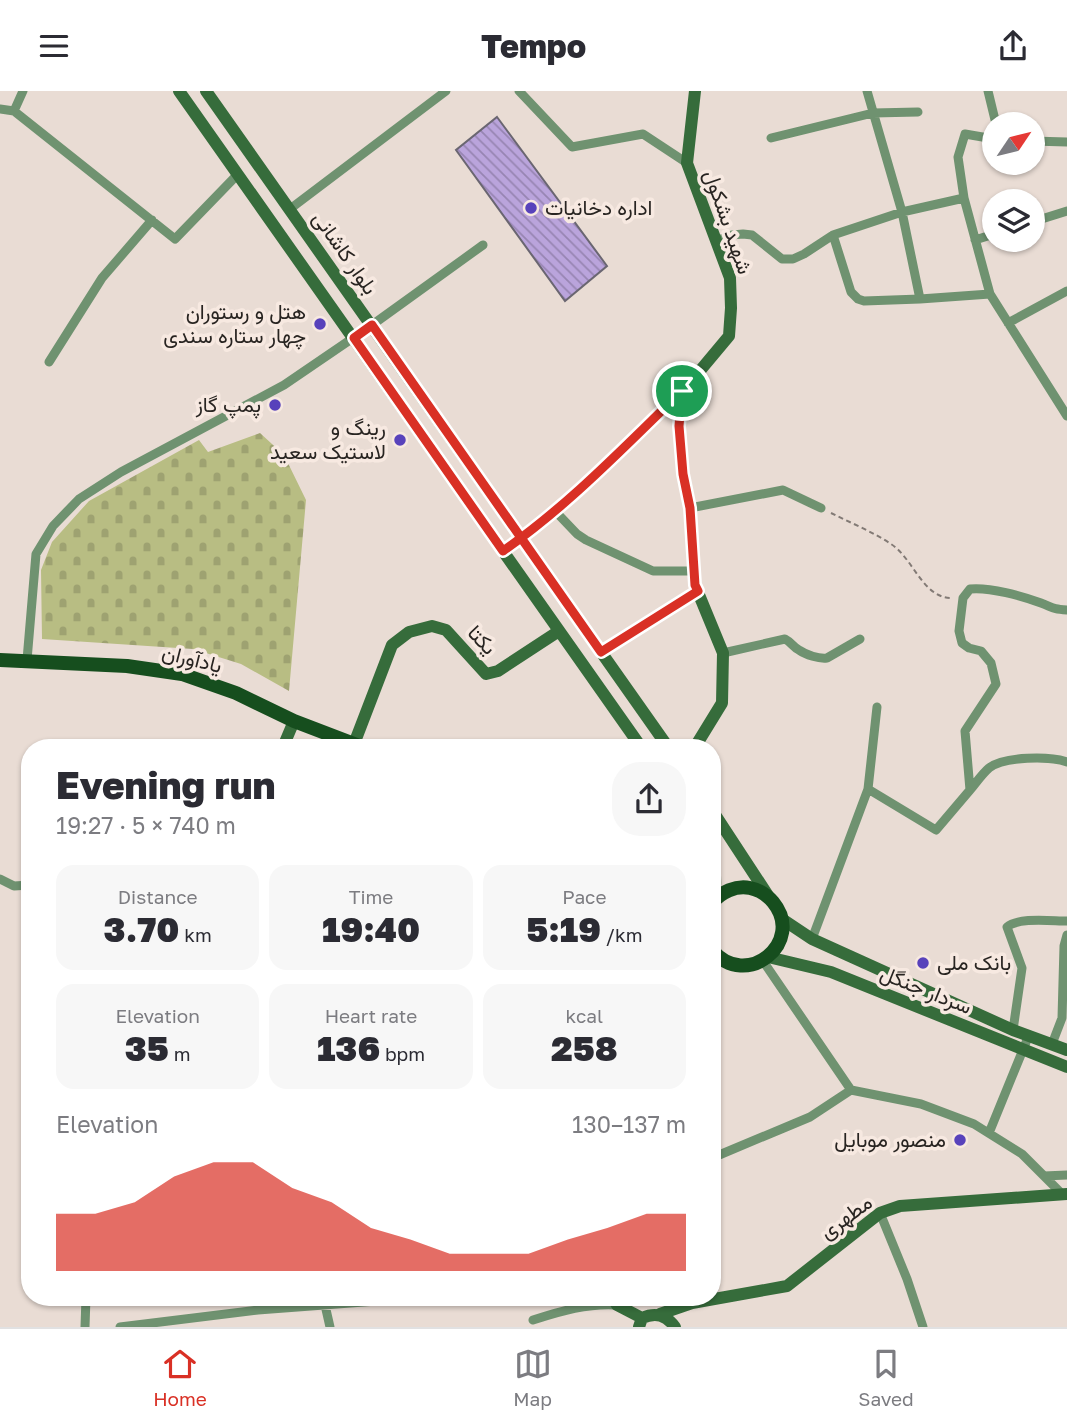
<!DOCTYPE html>
<html lang="en">
<head>
<meta charset="utf-8">
<style>
  :root { --surface:#fff; --page:#f7f7f7; --text:#2b2b33; --muted:#7c7c81; --line:#e1e1e2; --accent:#d93025 }
  body { margin:0; font-family:"Golos Text",Vazirmatn,sans-serif; background:var(--page); color:var(--text); height:100vh; display:flex; flex-direction:column; font-size:26px; white-space:nowrap }
  * { box-sizing:border-box; margin:0 }
  p { font-size:23px; color:var(--muted) }
  .icon { flex:none; width:38px; height:38px; fill:none; stroke:currentColor; stroke-width:2; stroke-linecap:round; stroke-linejoin:round }
  .map { position:relative; flex:1; overflow:hidden }
  .side { position:absolute; left:21px; top:648px; width:700px; height:567px; display:flex; flex-direction:column; background:var(--surface); border-radius:28px; box-shadow:0 2px 5px #0004 }
  .side>* { flex:none }
  .needle { width:46px; rotate:55deg }
  .tools { position:absolute; left:982px; top:21px; display:grid; gap:14px }
  .tools a { display:grid; place-items:center; width:63px; height:63px; border-radius:50%; background:var(--surface); box-shadow:0 2px 5px #0004; font-size:35px }
  .pin { position:absolute; display:grid; place-items:center; width:60px; height:60px; color:#fff; margin:-30px; border:4px solid #fff; border-radius:50%; box-shadow:0 2px 7px #0007 }
  .round { display:grid; place-items:center; flex:none; width:74px; height:74px; border-radius:28px; background:var(--page) }
  .overview { display:flex; align-items:center; justify-content:space-between; height:119px; padding:0 35px }
  h1 { font-size:38px; font-weight:800; line-height:52px }
  .stats { display:grid; grid-template-columns:repeat(3,1fr); gap:10px; height:119px; padding:7px 35px }
  .stats div { display:grid; align-content:center; border-radius:18px; background:var(--page); text-align:center }
  .stats b { font-size:35px; font-weight:800 }
  .stats small { font-size:19px; font-weight:400 }
  .stats p { font-size:19px }
  .chart { height:196px; padding:14px 35px }
  .chart p { display:flex; justify-content:space-between }
  .chart svg { width:100%; height:126px; margin-top:7px; fill:var(--accent); opacity:.7 }
  header { display:flex; justify-content:space-between; align-items:center; height:91px; padding:0 35px; background:var(--surface); font-size:32px; font-weight:800 }
  .tab-bar { display:flex; justify-content:space-around; align-items:center; height:98px; border-top:2px solid var(--line); background:var(--surface); font-size:19px; color:var(--muted) }
  .tab-bar a { display:grid; justify-items:center; gap:4px }
  .tab-bar .current { color:var(--accent) }
  .map>svg:first-child { display:block }
</style>
</head>
<body>
<header><svg class="icon" aria-label="menu" viewBox="0 0 24 24"><path d="M4 6h16M4 12h16M4 18h16"/></svg>Tempo<svg class="icon" aria-label="share" viewBox="0 0 24 24"><path d="M12 15V3M7 8l5-5 5 5M5 13v7h14v-7"/></svg></header>
<div class="map">
<svg width="1067" height="1236" viewBox="0 0 1067 1236">
  <defs>
    <pattern id="cemetery-stones" width="16" height="16" patternUnits="userSpaceOnUse" patternTransform="scale(1.75)"><rect width="16" height="16" fill="#b8bd83"/><path d="M2 7V4a2 2 0 0 1 4 0v3zM10 15v-3a2 2 0 0 1 4 0v3z" fill="#9ea271"/></pattern>
    <pattern id="building-back-hatch" width="6" height="6" patternUnits="userSpaceOnUse" patternTransform="scale(1.75)"><rect width="6" height="6" fill="#baa4dc"/><path d="M-1 5l2 2M0 0l6 6M5-1l2 2" fill="none" stroke="#9785b2"/></pattern>
  </defs>
  <rect width="100%" height="100%" fill="#e9dcd4"/>
  <path fill="url(#cemetery-stones)" d="M260,342L284,364L306,409L289,600L241,573L193,558L42,548L41,479L52,451L89,410L199,349L208,361Z"/>
  <path fill="url(#building-back-hatch)" stroke="#6a6671" stroke-width="2" d="M497,26L607,175L565,210L456,59Z"/>
  <g fill="none" stroke-linecap="round" stroke-linejoin="round">
    <path stroke="#827a75" stroke-width="2" stroke-dasharray="5 3.5" stroke-linecap="butt" d="M831,422C851,432 873,441 891,453C913,467 923,507 951,507"/>
    <path stroke="#6f9270" stroke-width="9" d="M519,0L572,56L643,43L687,72
      M867,0L902,121L920,208
      M988,0L996,33
      M0,18L14,20L175,148L238,83
      M14,20L23,0
      M771,47L873,22L918,21
      M994,48L965,43L958,66L964,107L990,203L1067,325
      M1032,50L1067,51
      M290,118L446,0
      M1032,131L1067,120
      M833,144L851,201L858,208L864,210L920,208L990,203
      M975,149L994,143
      M716,150L732,144L743,143L752,144L782,168H793L804,163L833,144L902,121L964,107
      M1008,232L1067,200
      M49,271L102,187L152,129
      M690,417L783,399L821,417
      M556,421L577,443L586,449L653,480H694
      M503,460L556,421L683,300
      M601,561L698,500
      M723,562L785,548C791,551 793,556 799,559C806,564 819,568 827,567L860,548
      M27,569L36,463L53,435L79,408L121,381L284,294L372,234L483,154
      M868,698L936,739L970,699L965,640L996,593L991,572L981,560L969,557L962,552L959,540L963,507L970,498C990,496 1022,505 1041,512C1054,517 1052,518 1067,519
      M970,699C976,692 982,683 989,677C1004,665 1050,665 1067,671
      M0,788L14,795L30,794
      M812,848L868,698L877,616
      M763,870L851,999L921,1013L974,1033L1022,1063L1062,1103
      M1013,939L1022,877L1007,836C1018,826 1051,830 1067,830
      M1052,953L1062,927L1064,855L1067,844
      M989,1042L1029,944
      M712,1067L810,1026L851,999
      M1044,1085L1067,1084
      M880,1122L907,1188L923,1236
      M325,1214L330,1236
      M533,1229C561,1220 588,1212 617,1214
      M85,1236L86,1206
      M120,1236L258,1219L390,1209L405,1206"/>
    <path stroke="#366c3b" stroke-width="12" d="M179,0L641,656
      M206,0L668,656
      M695,0L687,72L730,187L731,217L729,245L683,300L679,335L683,383L690,417L695,494L723,562L722,612L695,656
      M354,653L392,554L409,541L432,535L446,539L486,583L498,580L559,540
      M283,656L294,630
      M712,719L769,806
      M712,766C716,781 716,794 714,809
      M782,828L812,848L1013,939L1067,959
      M768,866L831,881L1067,976
      M612,1206L617,1214L642,1227
      M660,1223L692,1212L787,1195L880,1122L900,1115L1067,1103
      M639,1236L642,1227C656,1221 666,1224 675,1236"/>
    <path stroke="#164e1e" stroke-width="14" d="M0,569L127,575L182,583L236,602L294,630L362,656
      M712,812C721,801 736,794 750,797C760,799 767,804 773,811C806,851 746,900 712,859"/>
  </g>
  <g fill="none" stroke-linecap="round" stroke-linejoin="round">
    <g stroke="#fff" stroke-width="14">
      <path id="route" d="M682,300C625,355 569,414 503,460L354,247L372,234C448,343 525,452 601,561L698,500L695,494L690,417L683,383L679,335L682,300"/>
    </g>
    <use href="#route" stroke="#d93025" stroke-width="9"/>
  </g>
  <g fill="#5842bb" stroke="#f7e9e1" stroke-width="2.5">
    <circle cx="531" cy="117" r="7"/>
    <circle cx="320" cy="233" r="7"/>
    <circle cx="275" cy="314" r="7"/>
    <circle cx="400" cy="349" r="7"/>
    <circle cx="923" cy="872" r="7"/>
    <circle cx="960" cy="1049" r="7"/>
  </g>
  <g text-anchor="middle" stroke-width="7" stroke-linejoin="round" paint-order="stroke">
    <g font-size="21" fill="#282421" stroke="#f7e9e1" text-anchor="end">
      <text x="545" y="124" text-anchor="start">اداره دخانیات</text>
      <text x="306" y="228">هتل و رستوران<tspan x="306" dy="24">چهار ستاره سندی</tspan></text>
      <text x="261" y="321">پمپ گاز</text>
      <text x="386" y="344">رینگ و<tspan x="386" dy="24">لاستیک سعید</tspan></text>
      <text x="937" y="879" text-anchor="start">بانک ملی</text>
      <text x="946" y="1056">منصور موبایل</text>
    </g>
    <g font-size="21" fill="#282421" stroke="#f7e9e1">
      <text transform="translate(728 131) rotate(71)" y="7">شهید بشکول</text>
      <text transform="translate(345 162) rotate(55)" y="7">بلوار کاشانی</text>
      <text transform="translate(482 549) rotate(47)" y="7">یکتا</text>
      <text transform="translate(192 568) rotate(14)" y="7">یادآوران</text>
      <text transform="translate(926 899) rotate(22)" y="7">سردار جنگل</text>
      <text transform="translate(846 1126) rotate(-36)" y="7">مطهری</text>
    </g>
  </g>
</svg>
<div class="tools">
<a><svg class="needle" viewBox="-14 -14 28 28"><path d="M0-13l5 13h-10z" fill="#e53935"/><path d="M0 13l5-13h-10z" fill="#7c7c81"/></svg></a>
<a><svg class="icon" aria-label="layers" viewBox="0 0 24 24"><path d="M12 4l9 5-9 5-9-5zM3 14l9 5 9-5"/></svg></a>
</div>
<div class="pin" style="left:682px;top:300px;background:#1e9e55"><svg class="icon" aria-label="arrive" viewBox="0 0 24 24"><path d="M6 21V4h12l-3 4 3 4H6"/></svg></div>
<section class="side">
<div class="overview"><div><h1>Evening run</h1><p>19:27 · 5 × 740 m</p></div><a class="round"><svg class="icon" aria-label="share" viewBox="0 0 24 24"><path d="M12 15V3M7 8l5-5 5 5M5 13v7h14v-7"/></svg></a></div>
<div class="stats">
<div><p>Distance</p><b>3.70<small> km</small></b></div>
<div><p>Time</p><b>19:40</b></div>
<div><p>Pace</p><b>5:19<small> /km</small></b></div>
</div>
<div class="stats">
<div><p>Elevation</p><b>35<small> m</small></b></div>
<div><p>Heart rate</p><b>136<small> bpm</small></b></div>
<div><p>kcal</p><b>258</b></div>
</div>
<div class="chart"><p><span>Elevation</span>130–137 m</p>
<svg viewBox="0 0 160 44" preserveAspectRatio="none"><path d="M0 44V24L10 24L20 20L30 11L40 6L50 6L60 15L70 20L80 29L90 33L100 38L110 38L120 38L130 33L140 29L150 24L160 24V44z"/></svg>
</div>
</section>
</div>
<nav class="tab-bar">
<a class="current"><svg class="icon" aria-label="home" viewBox="0 0 24 24"><path d="M3 11l9-7 9 7M6 9v11h12V9"/></svg>Home</a>
<a><svg class="icon" aria-label="map" viewBox="0 0 24 24"><path d="M3 6l6-2 6 2 6-2v14l-6 2-6-2-6 2zM9 4v14M15 6v14"/></svg>Map</a>
<a><svg class="icon" aria-label="saved" viewBox="0 0 24 24"><path d="M7 4h10v16l-5-4-5 4z"/></svg>Saved</a>
</nav>
</body>
</html>
